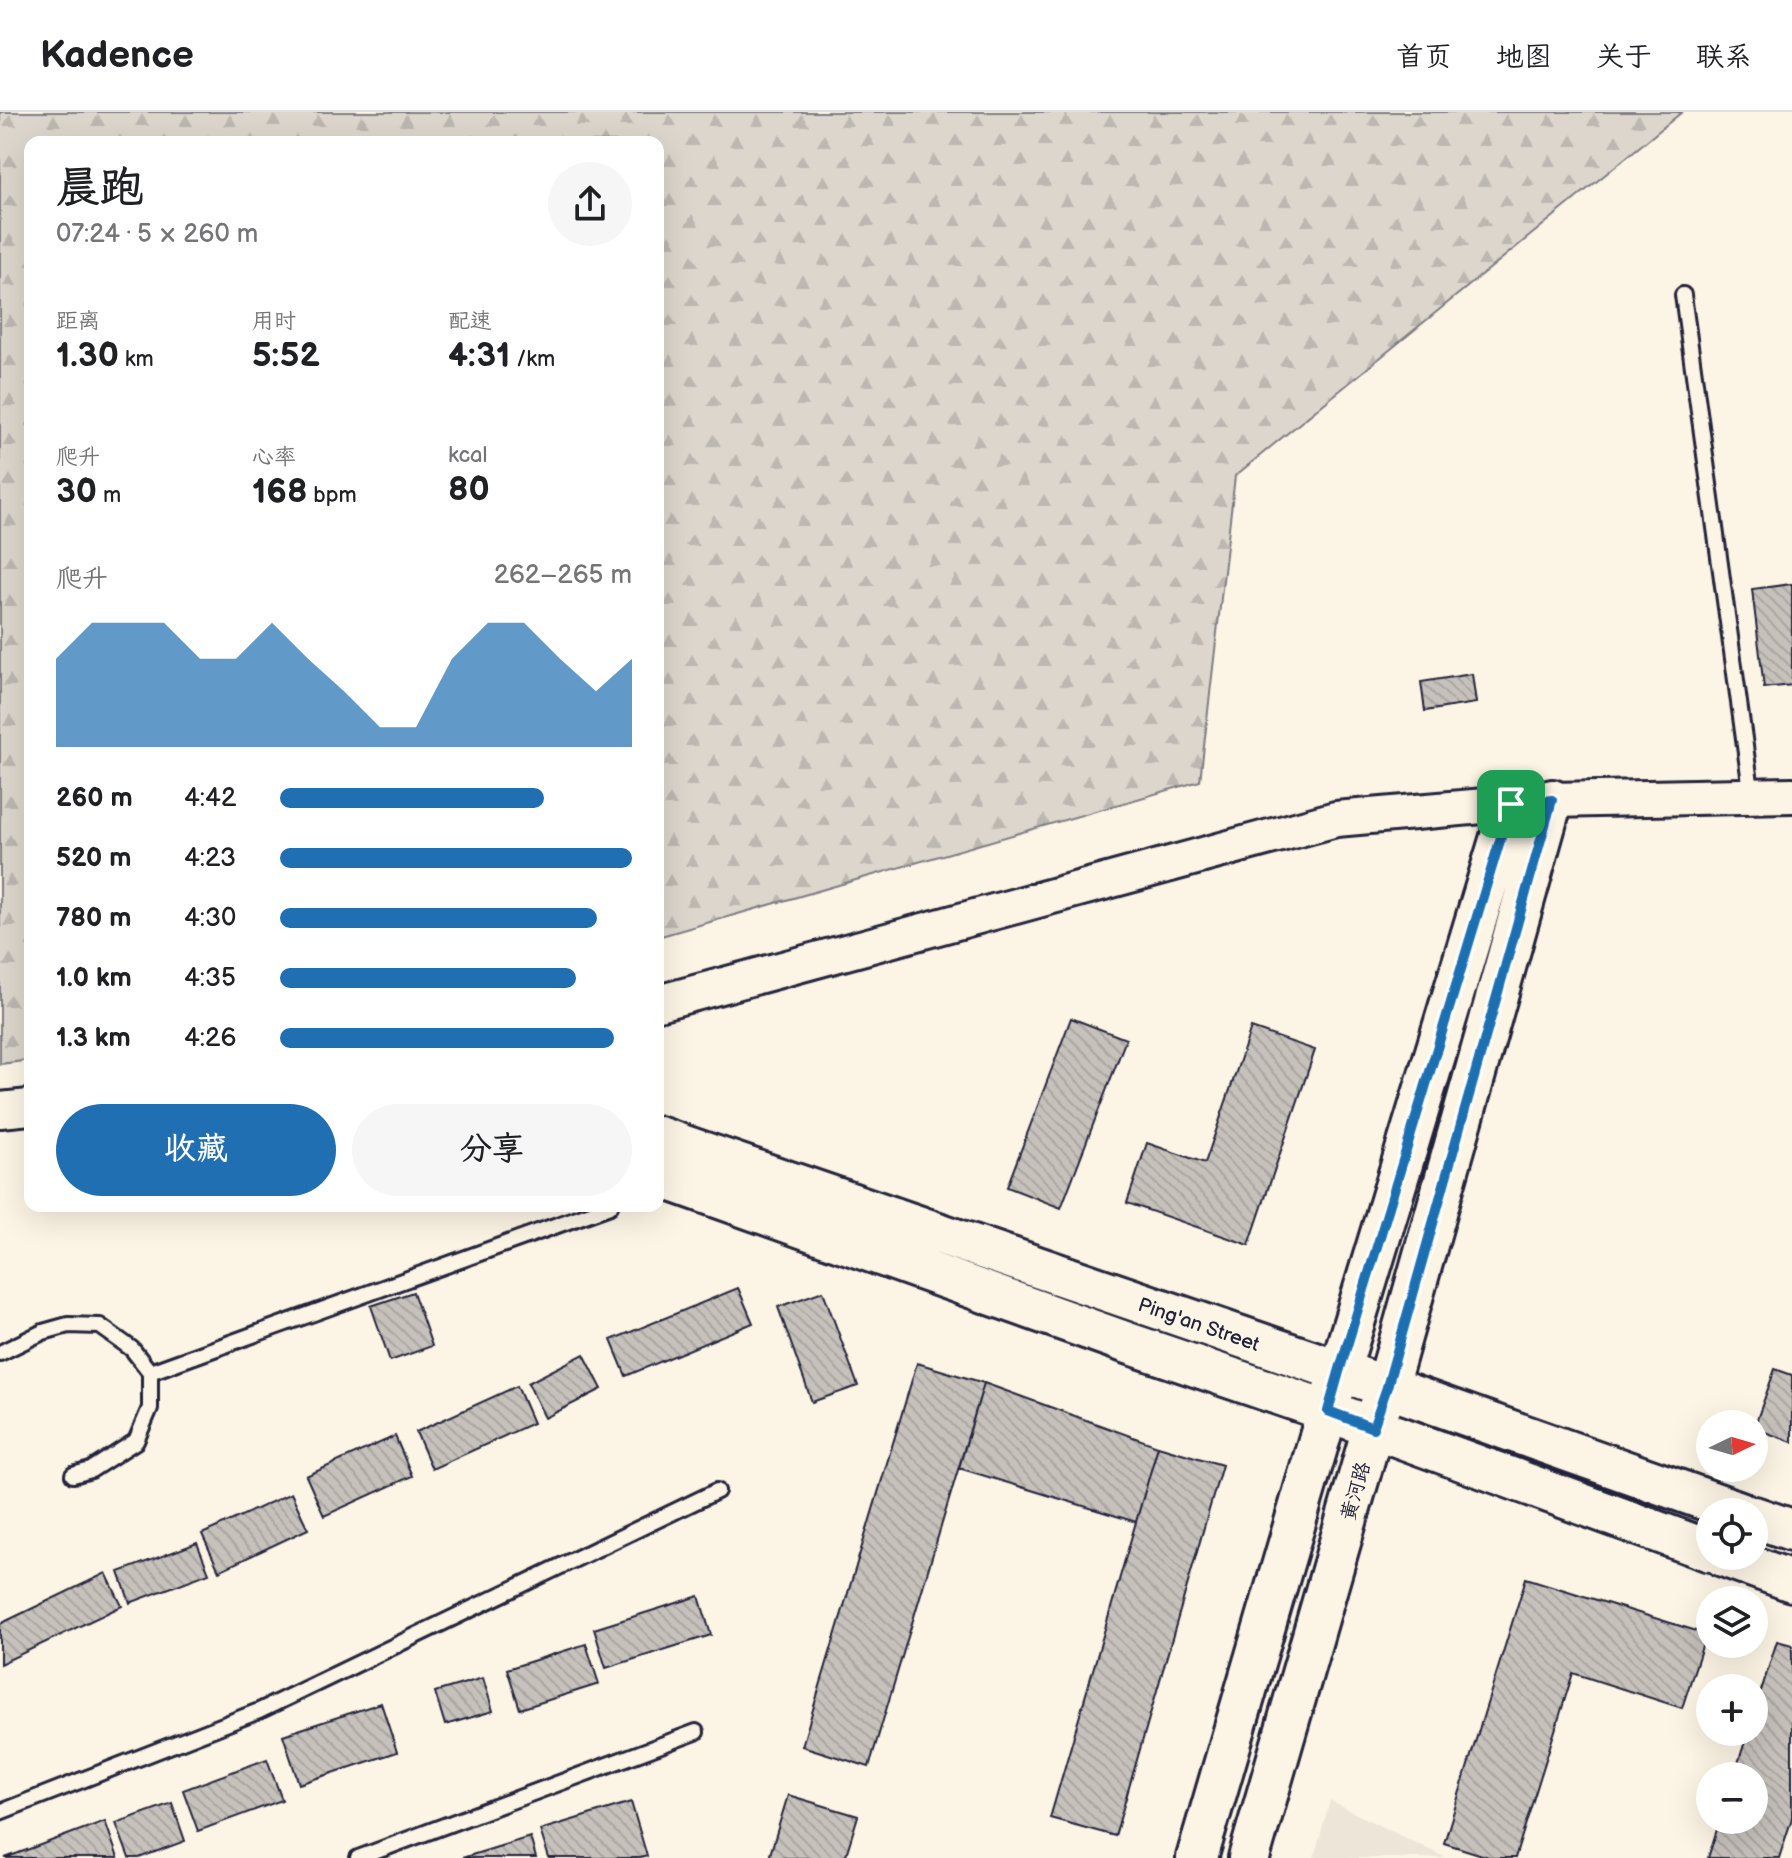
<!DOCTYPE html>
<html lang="zh">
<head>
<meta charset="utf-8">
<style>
  :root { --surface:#fff; --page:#f6f6f6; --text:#202124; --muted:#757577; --line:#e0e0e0; --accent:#1f6fb2 }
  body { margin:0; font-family:"Balsamiq Sans","LXGW WenKai TC",sans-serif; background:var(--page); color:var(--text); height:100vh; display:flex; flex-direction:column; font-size:30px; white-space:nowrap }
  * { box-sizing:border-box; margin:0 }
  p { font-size:26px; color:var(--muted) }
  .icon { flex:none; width:44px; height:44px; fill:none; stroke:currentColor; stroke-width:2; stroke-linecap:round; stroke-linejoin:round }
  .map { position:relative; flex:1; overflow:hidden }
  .details { position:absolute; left:24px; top:24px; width:640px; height:1076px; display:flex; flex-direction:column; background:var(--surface); border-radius:16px; box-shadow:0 8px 32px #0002 }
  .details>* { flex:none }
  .needle { width:52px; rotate:85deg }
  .tools { position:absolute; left:1696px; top:1298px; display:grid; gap:16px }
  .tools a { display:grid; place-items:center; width:72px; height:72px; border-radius:50%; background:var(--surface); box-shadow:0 8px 32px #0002; font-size:40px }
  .pin { position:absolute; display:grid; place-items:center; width:68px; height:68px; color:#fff; margin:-34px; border-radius:16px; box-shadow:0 4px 12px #0006 }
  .round { display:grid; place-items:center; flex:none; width:84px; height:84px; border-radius:42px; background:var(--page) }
  .summary { display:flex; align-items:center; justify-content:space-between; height:136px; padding:0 32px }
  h1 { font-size:44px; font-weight:800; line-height:60px }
  .stats { display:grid; grid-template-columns:repeat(3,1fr); gap:12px; height:136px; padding:8px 32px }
  .stats div { display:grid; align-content:center }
  .stats b { font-size:34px; font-weight:800 }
  .stats small { font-size:22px; font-weight:400 }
  .stats p { font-size:22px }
  .chart { height:224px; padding:16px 32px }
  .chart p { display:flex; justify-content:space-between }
  .chart svg { width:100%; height:144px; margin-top:8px; fill:var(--accent); opacity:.7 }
  .primary-button { display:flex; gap:16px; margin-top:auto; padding:16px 32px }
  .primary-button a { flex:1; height:92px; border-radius:48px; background:var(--accent); color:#fff; font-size:32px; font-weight:800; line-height:92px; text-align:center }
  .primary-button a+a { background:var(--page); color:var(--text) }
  ul { padding:0 32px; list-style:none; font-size:26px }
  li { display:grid; grid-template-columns:128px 96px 1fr; align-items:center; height:60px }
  li i { height:20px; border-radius:10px; background:var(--accent) }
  header { display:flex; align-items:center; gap:48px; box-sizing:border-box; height:112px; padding:0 40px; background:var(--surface); border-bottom:2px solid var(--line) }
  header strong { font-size:38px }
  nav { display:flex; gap:44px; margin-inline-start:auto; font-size:28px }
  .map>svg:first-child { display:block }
</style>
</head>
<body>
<header>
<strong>Kadence</strong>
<nav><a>首页</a><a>地图</a><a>关于</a><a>联系</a></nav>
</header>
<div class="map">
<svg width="1792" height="1746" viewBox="0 0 1792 1746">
  <defs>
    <pattern id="forest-firs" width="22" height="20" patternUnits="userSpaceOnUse" patternTransform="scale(2)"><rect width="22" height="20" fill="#dcd6cc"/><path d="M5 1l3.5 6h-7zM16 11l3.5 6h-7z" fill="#bcb7b0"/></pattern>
    <pattern id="building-back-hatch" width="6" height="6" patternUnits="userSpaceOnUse" patternTransform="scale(2)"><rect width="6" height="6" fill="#c6c1bb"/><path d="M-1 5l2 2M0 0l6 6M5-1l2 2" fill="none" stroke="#aaa6a2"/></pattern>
  </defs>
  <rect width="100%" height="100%" fill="#fcf5e5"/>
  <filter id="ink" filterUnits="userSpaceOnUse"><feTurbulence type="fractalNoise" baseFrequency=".0125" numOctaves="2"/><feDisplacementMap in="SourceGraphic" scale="16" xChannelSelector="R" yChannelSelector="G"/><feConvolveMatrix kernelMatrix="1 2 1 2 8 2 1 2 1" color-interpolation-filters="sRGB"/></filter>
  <g filter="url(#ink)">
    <path fill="#ece5d8" d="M1330,1689L1446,1746H1314Z"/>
    <path fill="url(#forest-firs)" stroke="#7f7c84" stroke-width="2" d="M0,0H1682L1235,364L1200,669L658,825V30H30V948L0,952Z"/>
    <path fill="url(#building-back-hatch)" stroke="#22223b" stroke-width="2" d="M1792,472V573L1764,576L1752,477Z
      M1472,562L1476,591L1425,599L1421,570Z
      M1071,906L1126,927L1061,1096L1007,1075Z
      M1251,916L1315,938L1249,1133L1127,1091L1147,1031L1205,1051Z
      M738,1176L753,1211L626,1264L611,1228Z
      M823,1179L858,1274L812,1290L778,1195Z
      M413,1180L432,1234L390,1249L371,1194Z
      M584,1242L602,1277L545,1306L528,1271Z
      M917,1251L984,1271L869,1655L802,1634Z
      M1775,1257L1792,1263V1330L1754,1316Z
      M984,1271L1158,1334L1136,1410L959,1356Z
      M517,1274L533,1311L432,1357L416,1320Z
      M395,1324L412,1364L324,1404L306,1364Z
      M1158,1334L1222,1353L1115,1724L1050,1706Z
      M291,1381L308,1417L219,1459L202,1422Z
      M197,1431L209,1461L130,1491L119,1460Z
      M106,1461L122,1494L0,1552V1512Z
      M1526,1466L1706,1522L1682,1596L1573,1561L1515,1746H1492L1444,1731Z
      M699,1484L711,1523L606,1556L594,1517Z
      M1777,1529L1792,1533V1706L1779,1746H1708L1720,1708H1754V1664H1734L1748,1620H1754V1601Z
      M586,1532L599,1572L520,1597L507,1557Z
      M483,1566L493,1599L445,1613L435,1580Z
      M381,1591L397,1640L299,1672L283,1623Z
      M267,1647L282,1688L198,1719L183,1678Z
      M788,1683L858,1704L845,1746H769Z
      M631,1690L647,1744L641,1746H549L540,1718Z
      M172,1691L185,1729L139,1746H129L116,1711Z
      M105,1709L118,1746H5Z
      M530,1725L536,1746H462Z"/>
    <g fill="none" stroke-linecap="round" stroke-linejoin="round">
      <g stroke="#22223b" stroke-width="20">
        <path id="service" d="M1683,183L1752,685
          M0,1241L43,1220L68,1213L100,1214L132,1237L150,1260
          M73,1363L91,1358L136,1329L150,1296V1260L610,1094
          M0,1700L259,1599L717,1379
          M358,1746L696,1620"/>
      </g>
      <g stroke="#22223b" stroke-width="40">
        <path id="tertiary" d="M658,891L1336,707L1552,688L1792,683
          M0,998L30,995"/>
      </g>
      <g stroke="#22223b" stroke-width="46">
        <path id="secondary" d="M658,1025L1387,1275L1740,1400
          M658,1064L1128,1231L1328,1299L1710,1439
          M1754,1405L1792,1418
          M1723,1444L1792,1469
          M1197,1746L1339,1260L1511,692
          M1249,1746L1373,1316L1387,1275L1552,688"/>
      </g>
      <use href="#service" stroke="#fcf5e5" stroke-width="14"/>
      <use href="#tertiary" stroke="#fcf5e5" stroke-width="34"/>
      <use href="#secondary" stroke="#fcf5e5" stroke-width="40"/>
    </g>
  </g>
  <g fill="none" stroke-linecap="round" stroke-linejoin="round" filter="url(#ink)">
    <g stroke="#fff" stroke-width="16">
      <path id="route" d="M1552,688L1387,1275L1373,1316L1328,1299L1339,1260L1511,692Z"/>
    </g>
    <use href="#route" stroke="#1f6fb2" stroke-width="10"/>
  </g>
  <g text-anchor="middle" stroke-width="6" stroke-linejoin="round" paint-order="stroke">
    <g font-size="20" fill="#22223b" stroke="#fcf5e5">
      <text transform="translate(1199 1212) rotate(19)" y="7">Ping'an Street</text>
      <text transform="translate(1355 1379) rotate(-74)" y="7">黄河路</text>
    </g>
  </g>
</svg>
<div class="tools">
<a><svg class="needle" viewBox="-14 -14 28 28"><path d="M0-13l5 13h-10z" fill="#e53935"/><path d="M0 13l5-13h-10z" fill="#757577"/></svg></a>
<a><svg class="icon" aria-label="locate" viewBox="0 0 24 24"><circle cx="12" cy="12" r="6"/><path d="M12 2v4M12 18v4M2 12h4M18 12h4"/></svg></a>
<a><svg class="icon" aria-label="layers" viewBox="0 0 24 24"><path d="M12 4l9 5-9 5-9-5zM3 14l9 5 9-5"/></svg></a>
<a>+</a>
<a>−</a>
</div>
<div class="pin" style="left:1511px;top:692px;background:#1e9e55"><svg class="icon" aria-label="arrive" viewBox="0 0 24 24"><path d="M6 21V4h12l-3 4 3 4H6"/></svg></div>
<section class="details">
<div class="summary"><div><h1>晨跑</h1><p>07:24 · 5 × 260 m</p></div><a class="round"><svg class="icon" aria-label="share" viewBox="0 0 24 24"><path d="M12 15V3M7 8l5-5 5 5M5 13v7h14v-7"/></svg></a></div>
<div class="stats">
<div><p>距离</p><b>1.30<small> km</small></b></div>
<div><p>用时</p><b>5:52</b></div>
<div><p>配速</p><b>4:31<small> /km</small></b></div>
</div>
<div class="stats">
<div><p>爬升</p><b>30<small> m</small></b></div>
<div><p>心率</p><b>168<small> bpm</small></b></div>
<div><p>kcal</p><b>80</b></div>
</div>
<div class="chart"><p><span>爬升</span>262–265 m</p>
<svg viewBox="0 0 160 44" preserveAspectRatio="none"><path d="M0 44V17L10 6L20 6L30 6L40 17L50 17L60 6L70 17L80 27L90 38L100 38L110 17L120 6L130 6L140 17L150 27L160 17V44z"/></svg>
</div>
<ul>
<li><b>260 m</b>4:42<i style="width:75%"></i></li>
<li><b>520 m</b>4:23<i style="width:100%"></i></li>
<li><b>780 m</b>4:30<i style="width:90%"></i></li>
<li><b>1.0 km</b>4:35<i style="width:84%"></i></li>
<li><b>1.3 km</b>4:26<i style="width:95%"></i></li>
</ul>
<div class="primary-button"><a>收藏</a><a>分享</a></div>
</section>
</div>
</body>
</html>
